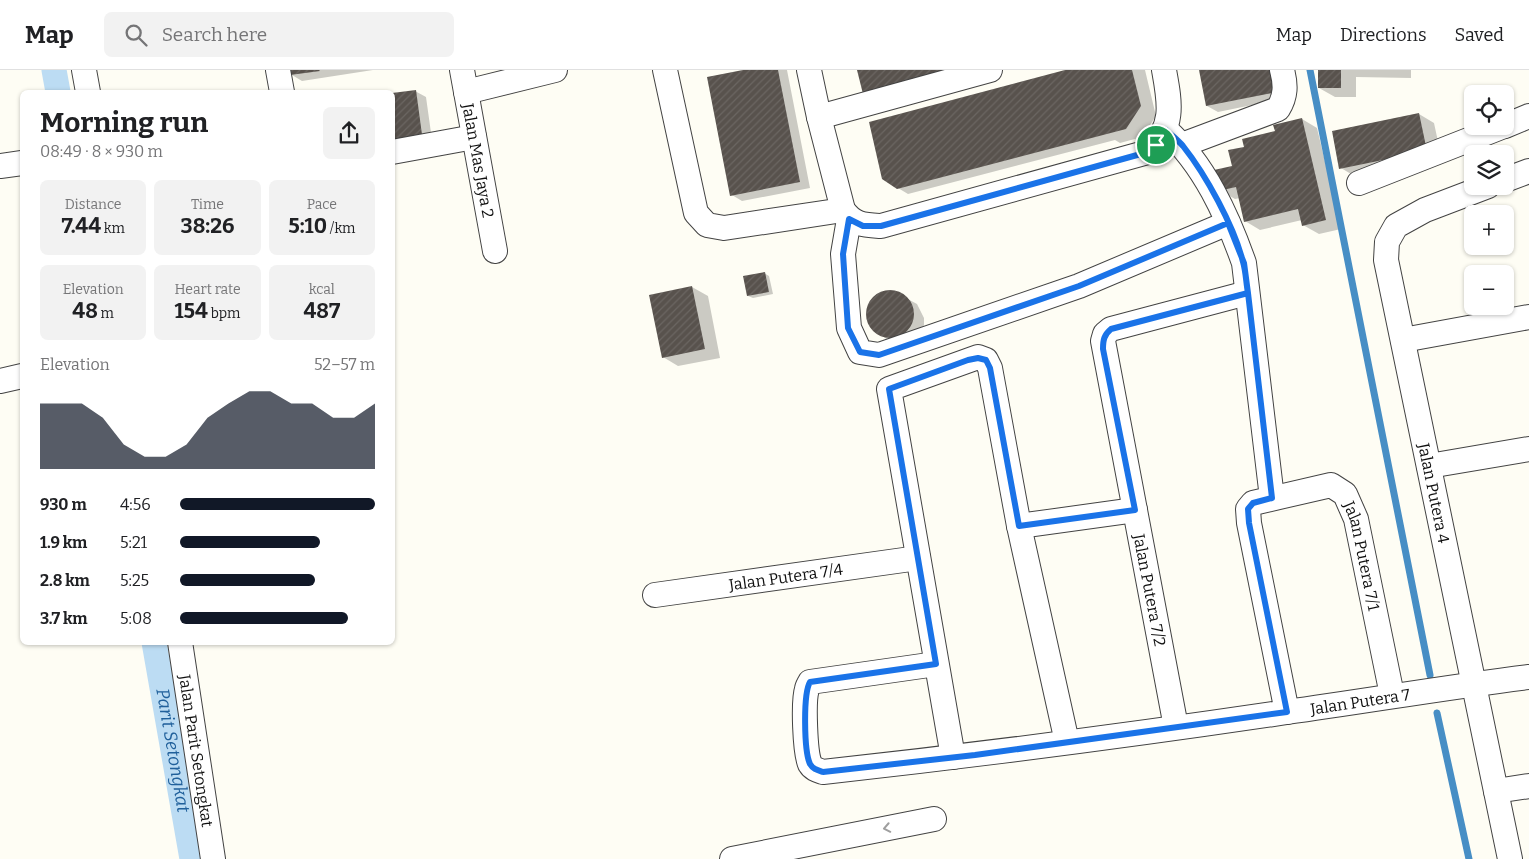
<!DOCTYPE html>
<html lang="en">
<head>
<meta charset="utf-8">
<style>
  :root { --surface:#fff; --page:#f2f2f2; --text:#202124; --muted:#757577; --line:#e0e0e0; --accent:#111827 }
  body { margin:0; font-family:Bitter,serif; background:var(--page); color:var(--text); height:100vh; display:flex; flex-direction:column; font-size:19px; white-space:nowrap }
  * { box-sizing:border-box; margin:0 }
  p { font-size:16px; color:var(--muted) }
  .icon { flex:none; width:28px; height:28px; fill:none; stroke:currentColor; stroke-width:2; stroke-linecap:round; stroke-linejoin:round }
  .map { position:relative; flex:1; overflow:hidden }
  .sheet { position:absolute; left:20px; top:20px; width:375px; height:555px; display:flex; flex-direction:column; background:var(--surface); border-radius:8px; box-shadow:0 1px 4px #0004 }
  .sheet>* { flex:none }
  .tools { position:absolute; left:1464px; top:15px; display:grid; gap:10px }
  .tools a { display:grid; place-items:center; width:50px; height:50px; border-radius:8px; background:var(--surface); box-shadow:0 1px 4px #0004; font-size:25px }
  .pin { position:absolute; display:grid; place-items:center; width:42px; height:42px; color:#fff; margin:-21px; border:2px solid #fff; border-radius:50%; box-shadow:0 1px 5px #0007 }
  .round { display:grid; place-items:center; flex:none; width:52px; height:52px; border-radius:8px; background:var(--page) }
  .summary { display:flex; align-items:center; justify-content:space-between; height:85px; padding:0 20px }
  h1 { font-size:28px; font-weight:700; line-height:38px }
  .stats { display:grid; grid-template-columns:repeat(3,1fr); gap:8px; height:85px; padding:5px 20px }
  .stats div { display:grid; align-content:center; border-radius:8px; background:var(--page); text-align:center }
  .stats b { font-size:21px; font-weight:700 }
  .stats small { font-size:14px; font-weight:400 }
  .stats p { font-size:14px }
  .chart { height:140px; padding:10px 20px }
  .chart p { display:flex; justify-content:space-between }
  .chart svg { width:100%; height:90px; margin-top:5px; fill:var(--accent); opacity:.7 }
  ul { padding:0 20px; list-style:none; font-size:16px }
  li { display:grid; grid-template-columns:80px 60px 1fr; align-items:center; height:38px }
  li i { height:12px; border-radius:6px; background:var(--accent) }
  header { display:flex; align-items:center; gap:30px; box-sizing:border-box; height:70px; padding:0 25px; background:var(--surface); border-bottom:1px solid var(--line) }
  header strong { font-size:24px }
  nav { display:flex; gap:28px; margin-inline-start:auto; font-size:18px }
  .search { width:350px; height:45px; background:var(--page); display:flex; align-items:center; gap:12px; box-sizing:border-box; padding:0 18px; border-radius:8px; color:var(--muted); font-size:19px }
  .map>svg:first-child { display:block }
</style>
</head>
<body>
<header>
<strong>Map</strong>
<div class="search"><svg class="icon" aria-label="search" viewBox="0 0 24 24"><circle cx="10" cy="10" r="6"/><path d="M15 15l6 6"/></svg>Search here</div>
<nav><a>Map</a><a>Directions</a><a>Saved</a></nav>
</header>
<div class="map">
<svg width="1529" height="789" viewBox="0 0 1529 789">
  <defs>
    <pattern id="building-hatch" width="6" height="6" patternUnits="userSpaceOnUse" patternTransform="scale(1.25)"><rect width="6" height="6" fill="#58524d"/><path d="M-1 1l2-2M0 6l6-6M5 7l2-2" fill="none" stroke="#6b6662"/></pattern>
  </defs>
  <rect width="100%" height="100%" fill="#fefdf4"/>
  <path fill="#0003" d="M291,0H373L302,11L292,5Z
    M749,0H787L810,118L742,131L732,125Z
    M1069,0H1145L1156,46L1142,67L1120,73L1115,70L908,124L898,118Z
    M1200,0L1287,28L1218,42L1207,36Z
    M1319,0H1411V8L1356,7V27H1335L1319,18Z
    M415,21L426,27L433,77L392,83Z
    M1419,44L1434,53L1442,90L1356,107L1341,98Z
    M1302,49L1317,58L1341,159L1319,164L1303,155L1302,150L1260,160L1245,151L1240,128L1235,129L1219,120L1245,77Z
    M764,203L769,206L773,224L753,228L748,226Z
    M692,217L708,226L720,288L678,296L663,287Z
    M893,221L917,234L924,248V255L921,262L888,270L871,258L867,244L872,229L878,224Z"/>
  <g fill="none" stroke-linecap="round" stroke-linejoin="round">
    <path stroke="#478ec5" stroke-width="7" d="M1310,0L1430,605
      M1437,643L1469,789"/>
    <g stroke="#bcdcf3" stroke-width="25">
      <path d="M54,0L58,22"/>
      <path id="s1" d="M154,572L192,789"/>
    </g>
  </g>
  <path fill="url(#building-hatch)" d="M290,0H319L320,1L290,5Z
    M743,0H778L800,112L730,126L707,7Z
    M857,0H972L864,28Z
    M1065,0H1132L1141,36L1126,59L897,119L882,109L869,52Z
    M1199,0H1273L1277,22L1206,36Z
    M1318,0H1341V18H1318Z
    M416,20L423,72L392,76V23Z
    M1419,43L1427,81L1339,99L1332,61Z
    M1302,48L1326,150L1302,156L1298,139L1244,152L1236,117L1218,121L1214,100L1232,96L1228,80L1244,77L1242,69L1275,61L1273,55Z
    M765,202L769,222L747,226L743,206Z
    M692,216L705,279L662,288L649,225Z
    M866 244a24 24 0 1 1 48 0a24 24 0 1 1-48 0Z"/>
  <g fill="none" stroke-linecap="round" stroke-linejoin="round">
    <g stroke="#434343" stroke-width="26">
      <g id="minor">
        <path d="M84,0L88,22"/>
        <path d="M278,0L282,22"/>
        <path id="s2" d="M462,0L495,181"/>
        <path d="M665,0L696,143L707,155L724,158L843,140"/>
        <path d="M809,0L819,47L843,140C854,155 863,155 881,156L1148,82C1175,57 1170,33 1164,0"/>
        <path d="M466,22L555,0"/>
        <path d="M819,47L990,0"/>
        <path d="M1505,56L1529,46"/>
        <path d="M1166,60C1204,94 1227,145 1244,193L1272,428"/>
        <path d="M1182,75L1278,39C1286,26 1286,15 1282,0"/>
        <path d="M392,82L474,67"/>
        <path d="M0,96L22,93"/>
        <path d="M1505,110L1529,101"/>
        <path d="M1359,113L1504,56"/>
        <path id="s3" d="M1488,116L1425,140L1396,156L1387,172L1386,190L1510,789"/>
        <path d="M849,149L843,184L849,258L860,282L879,285L1079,216L1228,153"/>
        <path d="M1403,270L1529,247"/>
        <path d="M0,311L22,306"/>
        <path d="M1429,396L1529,379"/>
        <path d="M1019,456L1135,440"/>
        <path id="s4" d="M655,525L918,488"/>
        <path id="s5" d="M180,572L213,789"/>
        <path id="s6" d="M936,594L810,612C809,614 807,617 807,619C803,631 805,683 810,694C813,699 817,700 823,702C978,685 1132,665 1287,642C1367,631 1448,617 1529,607"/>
        <path id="s7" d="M1287,642L1249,453L1248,439L1253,433L1331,415L1345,424L1356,449L1392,625"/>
        <path d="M1176,657L1103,271L1105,264L1111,259L1247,223"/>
        <path d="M953,687L889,319L978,287L986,290L990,298L1019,456L1067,672"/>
        <path d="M1496,721L1529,716"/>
        <path d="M732,789L934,749"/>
      </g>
    </g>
    <use href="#minor" stroke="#fff" stroke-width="24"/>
  </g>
  <defs><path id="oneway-chevron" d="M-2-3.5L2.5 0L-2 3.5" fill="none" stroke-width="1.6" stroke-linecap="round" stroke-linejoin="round" transform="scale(1.25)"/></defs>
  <use stroke="#9f9f9f" href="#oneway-chevron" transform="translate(887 758) rotate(169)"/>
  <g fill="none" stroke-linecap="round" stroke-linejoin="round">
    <g stroke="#fff" stroke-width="10">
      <path id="route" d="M1156,75L1166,60C1171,65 1178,70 1183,76C1206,105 1234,156 1243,192C1246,202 1246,213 1248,223L1111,259C1104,265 1103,270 1103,279L1135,440L1019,456L990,298L986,290L978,288L968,290L889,319L936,594L810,612C803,624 804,681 810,694C813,699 817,700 823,702L975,685L1287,642L1249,453L1248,439L1253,433L1272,428L1248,223L1244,193L1228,153L1079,216L879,285L860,282L848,258L843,184L849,149L863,156H881L1148,82L1156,75"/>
    </g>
    <use href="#route" stroke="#1a73e8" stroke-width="6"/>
  </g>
  <g text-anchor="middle" stroke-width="5" stroke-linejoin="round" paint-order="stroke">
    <g font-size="16" fill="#101010" stroke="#fff">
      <text dy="6" stroke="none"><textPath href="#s2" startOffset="92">Jalan Mas Jaya 2</textPath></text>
      <text dy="6" stroke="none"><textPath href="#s3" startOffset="375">Jalan Putera 4</textPath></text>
      <text dy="6" stroke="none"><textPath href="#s7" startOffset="376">Jalan Putera 7/1</textPath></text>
      <text dy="6" stroke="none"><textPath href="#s4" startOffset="132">Jalan Putera 7/4</textPath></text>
      <text transform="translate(1150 520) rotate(79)" y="6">Jalan Putera 7/2</text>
      <text dy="6" stroke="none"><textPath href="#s6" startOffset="768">Jalan Putera 7</textPath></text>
      <text dy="6" stroke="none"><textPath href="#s5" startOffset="110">Jalan Parit Setongkat</textPath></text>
    </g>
    <g font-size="18" font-style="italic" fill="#20609b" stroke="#fff">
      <text dy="6" stroke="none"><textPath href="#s1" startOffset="110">Parit Setongkat</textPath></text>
    </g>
  </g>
</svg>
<div class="tools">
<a><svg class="icon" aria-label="locate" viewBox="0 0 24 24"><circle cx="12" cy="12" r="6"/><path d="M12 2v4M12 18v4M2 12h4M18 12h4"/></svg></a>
<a><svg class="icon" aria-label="layers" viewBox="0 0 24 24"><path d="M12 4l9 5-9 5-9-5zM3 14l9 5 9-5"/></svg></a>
<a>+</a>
<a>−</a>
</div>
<div class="pin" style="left:1156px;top:75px;background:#1e9e55"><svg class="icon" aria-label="arrive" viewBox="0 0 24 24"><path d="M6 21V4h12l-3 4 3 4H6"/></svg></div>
<section class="sheet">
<div class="summary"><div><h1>Morning run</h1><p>08:49 · 8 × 930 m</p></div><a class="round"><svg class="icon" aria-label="share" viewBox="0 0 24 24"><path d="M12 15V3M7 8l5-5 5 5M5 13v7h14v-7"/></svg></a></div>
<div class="stats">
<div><p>Distance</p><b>7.44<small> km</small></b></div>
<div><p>Time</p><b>38:26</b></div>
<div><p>Pace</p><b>5:10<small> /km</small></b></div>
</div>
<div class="stats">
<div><p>Elevation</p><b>48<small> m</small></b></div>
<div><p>Heart rate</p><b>154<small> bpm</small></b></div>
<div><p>kcal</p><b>487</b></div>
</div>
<div class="chart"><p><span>Elevation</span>52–57 m</p>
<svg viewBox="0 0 160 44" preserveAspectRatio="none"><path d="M0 44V12L10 12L20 12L30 19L40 32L50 38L60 38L70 32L80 19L90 12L100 6L110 6L120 12L130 12L140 19L150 19L160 12V44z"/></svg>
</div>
<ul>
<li><b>930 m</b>4:56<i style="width:100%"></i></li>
<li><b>1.9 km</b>5:21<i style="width:72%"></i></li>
<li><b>2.8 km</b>5:25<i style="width:69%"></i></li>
<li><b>3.7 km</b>5:08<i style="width:86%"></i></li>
</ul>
</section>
</div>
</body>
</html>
